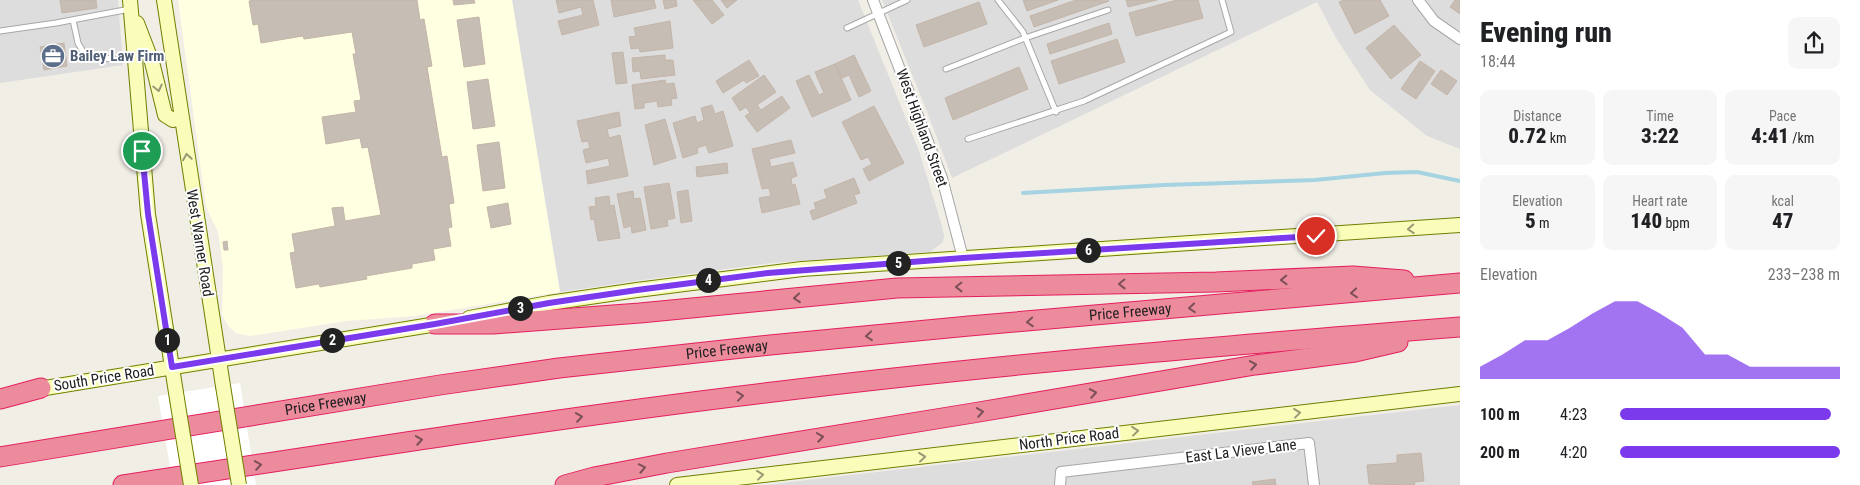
<!DOCTYPE html>
<html lang="en">
<head>
<meta charset="utf-8">
<style>
  :root { --surface:#fff; --page:#f6f6f6; --text:#202124; --muted:#757577; --accent:#7c3aed }
  body { margin:0; font-family:"Roboto Condensed",sans-serif; background:var(--page); color:var(--text); height:100vh; display:flex; flex-direction:column; font-size:19px; white-space:nowrap }
  * { box-sizing:border-box; margin:0 }
  p { font-size:16px; color:var(--muted) }
  .icon { flex:none; width:28px; height:28px; fill:none; stroke:currentColor; stroke-width:2; stroke-linecap:round; stroke-linejoin:round }
  .map { position:relative; flex:1; overflow:hidden }
  .panel { display:flex; flex-direction:column; background:var(--surface); width:400px }
  .panel>* { flex:none }
  .pin { position:absolute; display:grid; place-items:center; width:42px; height:42px; color:#fff; margin:-21px; border:2px solid #fff; border-radius:50%; box-shadow:0 1px 5px #0007 }
  .km { position:absolute; width:25px; height:25px; margin:-12px; border-radius:50%; background:#222; color:#fff; font-size:14px; line-height:25px; text-align:center }
  .round { display:grid; place-items:center; flex:none; width:52px; height:52px; border-radius:10px; background:var(--page) }
  .summary { display:flex; align-items:center; justify-content:space-between; height:85px; padding:0 20px }
  h1 { font-size:28px; font-weight:800; line-height:38px }
  .stats { display:grid; grid-template-columns:repeat(3,1fr); gap:8px; height:85px; padding:5px 20px }
  .stats div { display:grid; align-content:center; border-radius:10px; background:var(--page); text-align:center }
  .stats b { font-size:21px; font-weight:800 }
  .stats small { font-size:14px; font-weight:400 }
  .stats p { font-size:14px }
  .chart { height:140px; padding:10px 20px }
  .chart p { display:flex; justify-content:space-between }
  .chart svg { width:100%; height:90px; margin-top:5px; fill:var(--accent); opacity:.7 }
  ul { padding:0 20px; list-style:none; font-size:16px }
  li { display:grid; grid-template-columns:80px 60px 1fr; align-items:center; height:38px }
  li i { height:12px; border-radius:6px; background:var(--accent) }
  main { display:flex; flex:1; min-height:0 }
  .map>svg:first-child { display:block }
</style>
</head>
<body>
<main>
<div class="map">
<svg width="1460" height="485" viewBox="0 0 1460 485">
  <rect width="100%" height="100%" fill="#f1eee6"/>
  <path fill="#dedddd" d="M0,0H118L123,65L0,83Z
    M512,0H858L919,151L942,226L944,236L943,242L930,252L771,263L643,280L560,292Z
    M882,0H1460V149L1427,136L1370,90L1336,38L1317,2L952,178L928,114Z
    M1460,405V485H764Z"/>
  <path fill="#ffffe2" d="M178,0H512L560,292L415,316L346,321L250,336L236,333L229,327L222,315L223,267L218,232L206,207Z"/>
  <path fill="#fff" d="M240,383L256,485H173L158,396Z"/>
  <g fill="none" stroke-linecap="round" stroke-linejoin="round">
    <path stroke="#a5d3e1" stroke-width="4" d="M1023,193L1164,185L1315,180L1385,173L1417,172L1460,181"/>
  </g>
  <path fill="#c6bdb5" stroke="#c4b5a8" d="M60,0H96L97,8L62,13Z
    M254,0H417L420,20L424,19L432,66L427,67L442,157L447,156L454,203L449,204L452,227L448,228L451,246L433,249L435,260L412,264V268L366,276L367,279L320,287L319,284L296,288L290,253L295,252L292,234L335,226L332,208L343,207L345,221L381,215L368,147L362,148L360,138L326,144L322,117L356,112L354,101L361,100L353,54H356L352,32L304,39L303,36L261,43L258,24L253,25L249,1Z
    M453,0H474L475,3L454,5Z
    M556,0H593L599,25L562,35L558,21L583,15L581,7L559,13Z
    M611,0H654L656,8L614,17Z
    M663,0H676L677,6L665,9Z
    M693,0H712L724,15L712,24Z
    M721,0H737L727,8Z
    M1023,0H1058L1027,11Z
    M1076,0L1109,1L1034,27L1030,16Z
    M1126,0H1157L1128,7Z
    M1177,0H1198L1203,18L1136,36L1129,13Z
    M1344,0H1380L1389,16L1355,34L1339,2Z
    M1455,0H1460V14L1450,7Z
    M979,2L987,24L924,47L916,25Z
    M479,17L485,64L464,67L457,20Z
    M670,21L673,48L640,52L639,48L631,49L629,37L636,36L634,28Z
    M1109,23L1112,34L1050,54L1047,44Z
    M1394,25L1421,55L1391,79L1366,48Z
    M1117,39L1125,62L1059,84L1051,61Z
    M64,43L67,66L44,70L40,47Z
    M623,52L627,83L616,84L612,53Z
    M665,55V60H673L675,75L641,79L640,71L633,72L632,58Z
    M854,55L871,91L859,97L849,75L842,78L835,64Z
    M749,60L759,76L746,83L744,80L723,93L716,81Z
    M1420,61L1435,71L1416,99L1401,89Z
    M835,64L851,100L812,117L796,81L809,75L819,95L824,93L815,72Z
    M1019,67L1028,89L953,120L945,98Z
    M1441,70L1457,81L1447,95L1431,84Z
    M764,75L776,92L757,105L761,110L782,96L790,108L757,132L745,116L750,113L746,107L740,111L732,98Z
    M488,79L495,126L473,129L467,82Z
    M665,80L666,84L674,83L677,98L671,99L672,105L658,107L657,101L644,103V108L635,109L632,85Z
    M712,105L715,114L723,111L733,146L709,153L706,145L697,148L698,153L683,158L673,123L695,116L697,123L704,120L701,108Z
    M874,106L904,163L869,181L863,169L872,164L868,157L861,160L842,122Z
    M619,112L621,126L607,129L609,138L620,135L628,176L588,184L586,171L610,166L608,158L586,163L583,150L590,148L588,141L582,142L577,121Z
    M665,119L676,158L654,165L645,125Z
    M791,140L795,153L769,159L771,167L793,162L797,176L791,178L792,185L795,184L800,204L762,213L759,198L771,196L769,188L762,189L752,149Z
    M499,142L505,188L483,191L477,145Z
    M727,163L728,173L697,177L696,167Z
    M854,178L860,193L854,195L857,203L813,220L810,211L816,209L814,203L827,198L824,190Z
    M669,183L675,218L667,220L668,226L651,229L644,187Z
    M688,190L692,221L681,223L677,192Z
    M633,191L634,199L640,198L646,230L632,233L631,226L624,228L617,194Z
    M609,196L610,206L614,205L620,238L598,241L594,219L591,220L589,207L596,206L595,198Z
    M508,203L511,224L491,228L487,207Z
    M227,241L228,250H224L223,242Z
    M1421,453L1424,481L1414,482L1415,485L1369,484L1367,465L1397,463V455Z
    M1275,479L1276,485H1253L1252,482Z"/>
  <g fill="none" stroke-linecap="round" stroke-linejoin="round">
    <g stroke="#a7a7a7" stroke-width="7">
      <path id="service" d="M998,0L1023,32L1056,112
        M73,20L78,43L86,57L114,59
        M847,28L907,0
        M0,31L56,23L130,9
        M946,69L1025,38L1108,10
        M968,139L1084,101L1231,32L1222,0"/>
    </g>
    <g stroke="#a7a7a7" stroke-width="12">
      <path id="minor" d="M873,0L942,178L963,258
        M1418,0L1434,21L1460,39
        M1060,485L1061,472L1309,443L1314,485"/>
    </g>
    <g stroke="#6f7f00" stroke-width="16">
      <path id="secondary" d="M130,0L148,214L177,399
        M164,0L223,386
        M137,23L152,62L165,115L173,120L182,118
        M469,318L549,303L637,290L802,269L1460,225
        M33,390L443,323
        M677,485L1460,394"/>
    </g>
    <g stroke="#e51e5f" stroke-width="21">
      <g id="motorway">
        <path d="M435,324H493L640,313L897,288L1216,282L1353,276L1404,280"/>
        <path d="M0,399L41,388"/>
        <path id="s1" d="M0,457L440,385L559,368L770,345L969,326L1460,283"/>
        <path d="M123,485C339,452 556,418 773,392C1001,364 1231,345 1460,327"/>
        <path d="M565,485L594,477L667,463L973,413L1255,365L1355,352L1398,342"/>
      </g>
    </g>
    <use href="#service" stroke="#fff" stroke-width="5"/>
    <use href="#minor" stroke="#fff" stroke-width="10"/>
    <use href="#secondary" stroke="#f9fdb9" stroke-width="14"/>
    <use href="#motorway" stroke="#ec8b9c" stroke-width="19"/>
    <g stroke="#6f7f00" stroke-width="16" stroke-linecap="butt">
      <path id="secondary-bridge" d="M223,386L239,485
        M177,399L191,485"/>
    </g>
    <use href="#secondary-bridge" stroke="#f9fdb9" stroke-width="14"/>
  </g>
  <defs><path id="oneway-chevron" d="M-2-3.5L2.5 0L-2 3.5" fill="none" stroke-width="1.6" stroke-linecap="round" stroke-linejoin="round" transform="scale(1.25)"/></defs>
  <g stroke="#979a74">
    <use href="#oneway-chevron" transform="translate(158 88) rotate(77)"/>
    <use href="#oneway-chevron" transform="translate(187 157) rotate(-99)"/>
    <use href="#oneway-chevron" transform="translate(1411 229) rotate(176)"/>
    <use href="#oneway-chevron" transform="translate(1297 413) rotate(-7)"/>
    <use href="#oneway-chevron" transform="translate(1135 431) rotate(-6)"/>
    <use href="#oneway-chevron" transform="translate(922 457) rotate(-6)"/>
    <use href="#oneway-chevron" transform="translate(760 475) rotate(-7)"/>
  </g>
  <g stroke="#7c5058">
    <use href="#oneway-chevron" transform="translate(1284 280) rotate(178)"/>
    <use href="#oneway-chevron" transform="translate(1122 284) rotate(179)"/>
    <use href="#oneway-chevron" transform="translate(959 287) rotate(179)"/>
    <use href="#oneway-chevron" transform="translate(1354 293) rotate(175)"/>
    <use href="#oneway-chevron" transform="translate(797 298) rotate(175)"/>
    <use href="#oneway-chevron" transform="translate(1192 308) rotate(175)"/>
    <use href="#oneway-chevron" transform="translate(1030 322) rotate(176)"/>
    <use href="#oneway-chevron" transform="translate(869 336) rotate(175)"/>
    <use href="#oneway-chevron" transform="translate(1253 365) rotate(-10)"/>
    <use href="#oneway-chevron" transform="translate(1093 393) rotate(-10)"/>
    <use href="#oneway-chevron" transform="translate(740 396) rotate(-7)"/>
    <use href="#oneway-chevron" transform="translate(980 412) rotate(-9)"/>
    <use href="#oneway-chevron" transform="translate(579 417) rotate(-8)"/>
    <use href="#oneway-chevron" transform="translate(820 437) rotate(-9)"/>
    <use href="#oneway-chevron" transform="translate(419 440) rotate(-9)"/>
    <use href="#oneway-chevron" transform="translate(258 465) rotate(-9)"/>
    <use href="#oneway-chevron" transform="translate(642 468) rotate(-11)"/>
  </g>
  <g fill="none" stroke-linecap="round" stroke-linejoin="round">
    <g stroke="#fff" stroke-width="10">
      <path id="route" d="M142,151L148,214L172,367L435,324L549,303L637,290L768,273L963,258L1316,236"/>
    </g>
    <use href="#route" stroke="#7c3aed" stroke-width="6"/>
  </g>
  <defs>
    <g id="office-disc" transform="scale(1.25)"><circle r="9.5" fill="#5c6f8a" stroke="#fff"/><path d="M-6-3h4V-5.5h4V-3h4V5H-6ZM-1-4.5V-3h2v-1.5ZM-6 0V1H6V0Z" fill="#fff"/></g>
  </defs>
  <g fill-rule="evenodd">
    <use href="#office-disc" x="53" y="56"/>
  </g>
  <g text-anchor="middle" stroke-width="4" stroke-linejoin="round" paint-order="stroke">
    <g font-size="15" font-weight="bold" fill="#4e5e75" stroke="#fff" text-anchor="start">
      <text x="70" y="61">Bailey Law Firm</text>
    </g>
    <g font-size="15" fill="#202020" stroke="#fff">
      <text transform="translate(922 128) rotate(70)" y="5">West Highland Street</text>
      <text transform="translate(200 243) rotate(81)" y="5">West Warner Road</text>
      <text dy="5" stroke="none"><textPath href="#s1" startOffset="1140">Price Freeway</textPath></text>
      <text dy="5" stroke="none"><textPath href="#s1" startOffset="735">Price Freeway</textPath></text>
      <text transform="translate(104 378) rotate(-9)" y="5">South Price Road</text>
      <text dy="5" stroke="none"><textPath href="#s1" startOffset="330">Price Freeway</textPath></text>
      <text transform="translate(1069 439) rotate(-7)" y="5">North Price Road</text>
      <text transform="translate(1241 451) rotate(-7)" y="5">East La Vieve Lane</text>
    </g>
  </g>
</svg>
<div class="pin" style="left:142px;top:151px;background:#1e9e55"><svg class="icon" aria-label="arrive" viewBox="0 0 24 24"><path d="M6 21V4h12l-3 4 3 4H6"/></svg></div>
<div class="pin" style="left:1316px;top:236px;background:#d93025"><svg class="icon" aria-label="check" viewBox="0 0 24 24"><path d="M5 12l5 5 9-10"/></svg></div>
<b class="km" style="left:167px;top:340px">1</b>
<b class="km" style="left:332px;top:340px">2</b>
<b class="km" style="left:520px;top:308px">3</b>
<b class="km" style="left:708px;top:280px">4</b>
<b class="km" style="left:898px;top:263px">5</b>
<b class="km" style="left:1088px;top:250px">6</b>
</div>
<section class="panel">
<div class="summary"><div><h1>Evening run</h1><p>18:44</p></div><a class="round"><svg class="icon" aria-label="share" viewBox="0 0 24 24"><path d="M12 15V3M7 8l5-5 5 5M5 13v7h14v-7"/></svg></a></div>
<div class="stats">
<div><p>Distance</p><b>0.72<small> km</small></b></div>
<div><p>Time</p><b>3:22</b></div>
<div><p>Pace</p><b>4:41<small> /km</small></b></div>
</div>
<div class="stats">
<div><p>Elevation</p><b>5<small> m</small></b></div>
<div><p>Heart rate</p><b>140<small> bpm</small></b></div>
<div><p>kcal</p><b>47</b></div>
</div>
<div class="chart"><p><span>Elevation</span>233–238 m</p>
<svg viewBox="0 0 160 44" preserveAspectRatio="none"><path d="M0 44V38L10 32L20 25L30 25L40 19L50 12L60 6L70 6L80 12L90 19L100 32L110 32L120 38L130 38L140 38L150 38L160 38V44z"/></svg>
</div>
<ul>
<li><b>100 m</b>4:23<i style="width:96%"></i></li>
<li><b>200 m</b>4:20<i style="width:100%"></i></li>
</ul>
</section>
</main>
</body>
</html>
